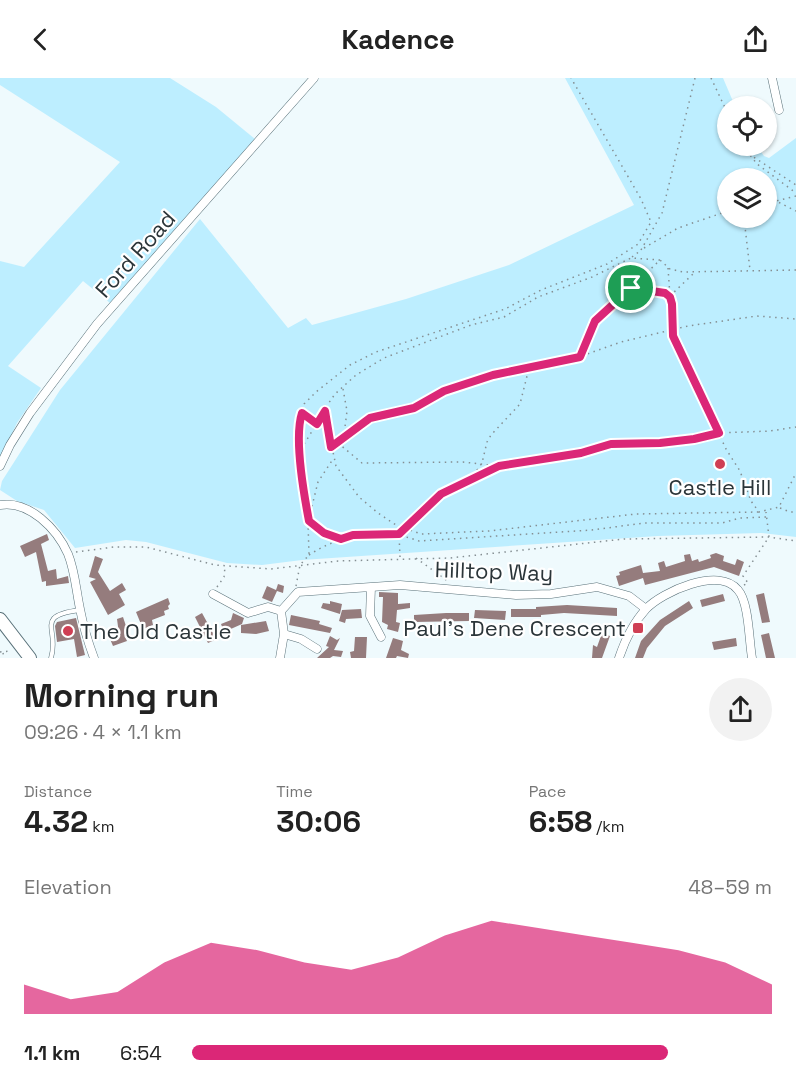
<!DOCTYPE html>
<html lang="en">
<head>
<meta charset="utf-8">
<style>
  :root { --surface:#fff; --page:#f2f2f2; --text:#222; --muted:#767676; --accent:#db2777 }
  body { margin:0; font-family:"Space Grotesk",sans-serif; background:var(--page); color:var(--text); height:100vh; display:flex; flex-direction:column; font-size:22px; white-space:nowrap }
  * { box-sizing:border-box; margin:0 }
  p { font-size:20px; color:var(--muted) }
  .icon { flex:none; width:33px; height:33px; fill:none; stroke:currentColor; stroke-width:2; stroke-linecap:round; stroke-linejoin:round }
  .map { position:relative; height:580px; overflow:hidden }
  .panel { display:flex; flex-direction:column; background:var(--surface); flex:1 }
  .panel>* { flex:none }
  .buttons { position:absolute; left:717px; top:18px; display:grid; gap:12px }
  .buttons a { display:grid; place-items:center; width:60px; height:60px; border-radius:50%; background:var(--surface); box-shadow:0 2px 4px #0004; font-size:30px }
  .pin { position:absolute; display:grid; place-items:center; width:51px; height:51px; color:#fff; margin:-26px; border:3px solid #fff; border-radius:50%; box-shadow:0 2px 6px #0007 }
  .round { display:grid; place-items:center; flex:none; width:63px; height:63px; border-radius:32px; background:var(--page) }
  .overview { display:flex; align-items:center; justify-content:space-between; height:102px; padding:0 24px }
  h1 { font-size:33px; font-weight:700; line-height:45px }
  .stats { display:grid; grid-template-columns:repeat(3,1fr); gap:9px; height:102px; padding:6px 24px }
  .stats div { display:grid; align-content:center }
  .stats b { font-size:30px; font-weight:700 }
  .stats small { font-size:16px; font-weight:400 }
  .stats p { font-size:16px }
  .chart { height:168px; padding:12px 24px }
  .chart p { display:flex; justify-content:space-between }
  .chart svg { width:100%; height:108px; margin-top:6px; fill:var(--accent); opacity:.7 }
  ul { padding:0 24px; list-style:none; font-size:20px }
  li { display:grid; grid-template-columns:96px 72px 1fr; align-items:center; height:45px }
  li i { height:15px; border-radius:8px; background:var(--accent) }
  header { display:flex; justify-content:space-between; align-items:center; height:78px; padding:0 24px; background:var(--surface); font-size:27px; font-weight:700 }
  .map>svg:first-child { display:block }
</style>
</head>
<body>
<header><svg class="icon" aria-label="back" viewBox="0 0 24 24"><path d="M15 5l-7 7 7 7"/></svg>Kadence<svg class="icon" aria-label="share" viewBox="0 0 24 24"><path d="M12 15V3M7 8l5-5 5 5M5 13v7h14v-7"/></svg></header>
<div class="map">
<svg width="796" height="580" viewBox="0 0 796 580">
  <rect width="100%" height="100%" fill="#effafd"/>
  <path fill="#bdeeff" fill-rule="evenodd" d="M0,0H170L216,29L255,61L110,225L83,203L8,288L41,310L17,345L0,380V183L24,189L120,84L0,7Z
    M565,0H723L735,28H728V68H757L764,78L769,80L796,60V459L761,455L658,458L302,482L262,487L227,485L146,464L126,462L75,470L44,432L17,423L0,412L2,403L60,312L200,141L288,250L306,240L312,247L406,221L509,187L634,127ZM728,100H766V140H728Z"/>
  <path fill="#957c7d" d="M47,456L49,462L41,466L48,493L56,491L57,501L68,498L69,505L46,508V503L42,504L36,474L25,479L20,468Z
    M716,475L724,478L723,483L735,487L737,481L744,484L739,498L714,489L645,507L643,500L619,508L616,498L620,497L619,494L641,487L643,495L660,493L658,485L664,483L666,489L685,483L684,477L690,476L692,483L698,481L699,484L711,480L710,477Z
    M95,478L103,481L98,494L110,513L122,505L126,512L119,516L125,527L108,537L90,504L96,501L89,499Z
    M278,506L284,508L283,515L277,513L272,524L262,520L267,508L276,512Z
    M379,514L398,515V526L410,525V530L397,532L396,544L400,545L398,554L387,551L388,547L382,544L383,519H379Z
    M764,515L770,544L762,545L756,517Z
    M723,516L725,523L702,529L700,522Z
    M168,520L170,526L168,528L169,531L164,533L165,537L152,542L153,547L143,551L136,534Z
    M330,523L342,526L340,536L321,530L323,525L330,526Z
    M689,523L693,530L665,548L647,570L643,580H635L641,563L660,542Z
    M567,527L617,530V538L564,535L541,537V539H511V531H536V529Z
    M361,531L362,540L346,541L345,545L339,543L342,532Z
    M475,532L506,533L505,542L474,540Z
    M202,535L213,555L221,551L224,558L208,565L195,539Z
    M233,535L244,540L242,546L224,554L221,546L231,542Z
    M446,535H469V543L414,544V537Z
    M291,537L320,543L319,546L332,550L330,555L289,547Z
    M123,539L129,557L125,558L127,563L113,568L110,561L119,556L117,541Z
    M76,540L85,577L77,579L74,561L57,564L55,548L57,544Z
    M266,543L269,553L256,556L241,555V547Z
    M602,555L610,558L602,580H592L593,567L597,569Z
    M769,555L775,580H766L761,557Z
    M330,558L337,562L340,560L334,572L343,573L341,579L333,578L330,580H317L329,569L326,568Z
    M355,559H367L366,580H351L350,574L354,573Z
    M393,560L403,563L401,572L409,576L408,580L397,578L396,580H386Z
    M736,560L737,568L714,572L712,564Z"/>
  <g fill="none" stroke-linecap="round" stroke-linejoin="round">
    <g stroke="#597179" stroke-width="5">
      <path id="service" d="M51,580C60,551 33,538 80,532"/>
    </g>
    <g stroke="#597179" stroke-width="9">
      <path id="minor" d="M772,0L779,32
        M0,388L10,367L30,335L97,246L314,0
        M0,427C29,422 57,451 68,476C75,493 76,512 80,531C83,547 88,564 94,580
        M371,509L370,538L381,559
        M213,516L248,535L268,529L281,533
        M284,556L301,561L317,571
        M280,580L284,556L281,533L298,514L400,507L516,517L551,516L597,509L629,518L646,531
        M619,580C625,562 633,545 646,531C662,514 719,488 738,512C749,524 749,563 752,580"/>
    </g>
    <g stroke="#597179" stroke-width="14">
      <path id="primary" d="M0,541L30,580"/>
    </g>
    <path stroke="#858f93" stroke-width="1.5" stroke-dasharray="1.5 4.5" stroke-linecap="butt" d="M711,0L728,36
      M743,68L757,86L796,115
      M749,76L796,107
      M796,118L776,123L796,133
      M766,125L774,123
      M744,140L750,192
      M644,170L678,150L728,133
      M641,172L662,135L695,0
      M632,179L640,173
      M660,182L631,180L592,199L538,219L504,239L471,247L384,280L356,297L335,316L326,329V341L336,388L359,419L378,435L396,447L421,456L489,453L636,436L759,434
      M668,190L670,218
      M796,192L683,194L670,191L660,182L631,210L665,215L670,219L672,226L673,258L726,371L740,393L751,423L759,434L779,429L796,395
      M670,218L695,194
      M581,278L595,242L630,211
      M343,311L347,333L344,357
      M303,336L316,346
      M338,365L362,385L463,384L499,388L581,375L611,366L660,365L694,361L719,355L770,353L796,349
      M332,369L371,340L414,330L444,313L493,298L570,282L621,264L688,248L757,238L796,241
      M301,371L324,334
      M470,402L482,385L487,364L491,357L520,326L527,298L532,291
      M780,430L790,434H796
      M309,440L318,404L333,381
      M341,461L324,455L308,443L302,401L299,353L304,326L316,314L350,287L376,274L505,231L541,212L607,186L638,166L651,144L641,121L571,0
      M76,474L114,469H146L215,487L271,491L338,483L450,480L624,461L769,459L796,463
      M309,477C341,456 382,449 419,463L592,452L644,445H722L740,440L767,439
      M400,479L399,456L441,416L499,388
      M416,480L449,504
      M744,507L748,505L743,498L769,459L766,434
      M296,508L300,487L309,477L308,444
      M217,509L224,499L225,489
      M0,574L11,573
      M3,575L4,580"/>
    <use href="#service" stroke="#fff" stroke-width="4"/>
    <use href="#minor" stroke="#fff" stroke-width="8"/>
    <use href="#primary" stroke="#fff" stroke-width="12"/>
  </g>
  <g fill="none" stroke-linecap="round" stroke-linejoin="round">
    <g stroke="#fff" stroke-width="12">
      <path id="route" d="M631,210L665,215L670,219L672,226L673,258L719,355L694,361L660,365L611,366L581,375L499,388L441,416L399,456L353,457L341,461L324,455L309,443C304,417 294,359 302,335L317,346L325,333L331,369L370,340L414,330L444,313L493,297L580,279L595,243Z"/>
    </g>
    <use href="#route" stroke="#db2777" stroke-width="8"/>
  </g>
  <g fill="#cf3f54" stroke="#fff" stroke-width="2">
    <circle cx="720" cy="386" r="6"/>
    <rect x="632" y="544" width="12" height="12" rx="3"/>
    <circle cx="68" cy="553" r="6"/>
  </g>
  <g text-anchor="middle" stroke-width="4.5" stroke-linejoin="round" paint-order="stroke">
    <g font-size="22" fill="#2b3539" stroke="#fff">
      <text transform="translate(135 176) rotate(-48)" y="8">Ford Road</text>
      <text transform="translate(494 493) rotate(2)" y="8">Hilltop Way</text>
    </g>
    <g font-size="22" fill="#2b3539" stroke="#fff">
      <text x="720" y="417">Castle Hill</text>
      <text x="626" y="558" text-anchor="end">Paul's Dene Crescent</text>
      <text x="80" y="561" text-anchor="start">The Old Castle</text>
    </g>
  </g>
</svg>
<div class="buttons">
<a><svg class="icon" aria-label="locate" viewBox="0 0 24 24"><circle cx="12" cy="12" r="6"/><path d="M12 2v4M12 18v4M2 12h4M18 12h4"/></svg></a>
<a><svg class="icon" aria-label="layers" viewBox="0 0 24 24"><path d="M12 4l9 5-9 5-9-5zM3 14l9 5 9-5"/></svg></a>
</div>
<div class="pin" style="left:631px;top:210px;background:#1e9e55"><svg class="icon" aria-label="arrive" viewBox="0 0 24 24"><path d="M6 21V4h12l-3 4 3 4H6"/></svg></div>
</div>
<section class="panel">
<div class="overview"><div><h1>Morning run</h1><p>09:26 · 4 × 1.1 km</p></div><a class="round"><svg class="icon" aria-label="share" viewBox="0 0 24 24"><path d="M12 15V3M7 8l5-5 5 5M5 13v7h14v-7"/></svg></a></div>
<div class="stats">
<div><p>Distance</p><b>4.32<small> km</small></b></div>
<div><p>Time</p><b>30:06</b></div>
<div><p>Pace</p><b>6:58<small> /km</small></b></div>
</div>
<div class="chart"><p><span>Elevation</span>48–59 m</p>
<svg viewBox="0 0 160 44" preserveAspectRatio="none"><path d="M0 44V32L10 38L20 35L30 23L40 15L50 18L60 23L70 26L80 21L90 12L100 6L110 9L120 12L130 15L140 18L150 23L160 32V44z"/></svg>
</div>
<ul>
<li><b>1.1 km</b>6:54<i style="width:82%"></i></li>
</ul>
</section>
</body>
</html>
